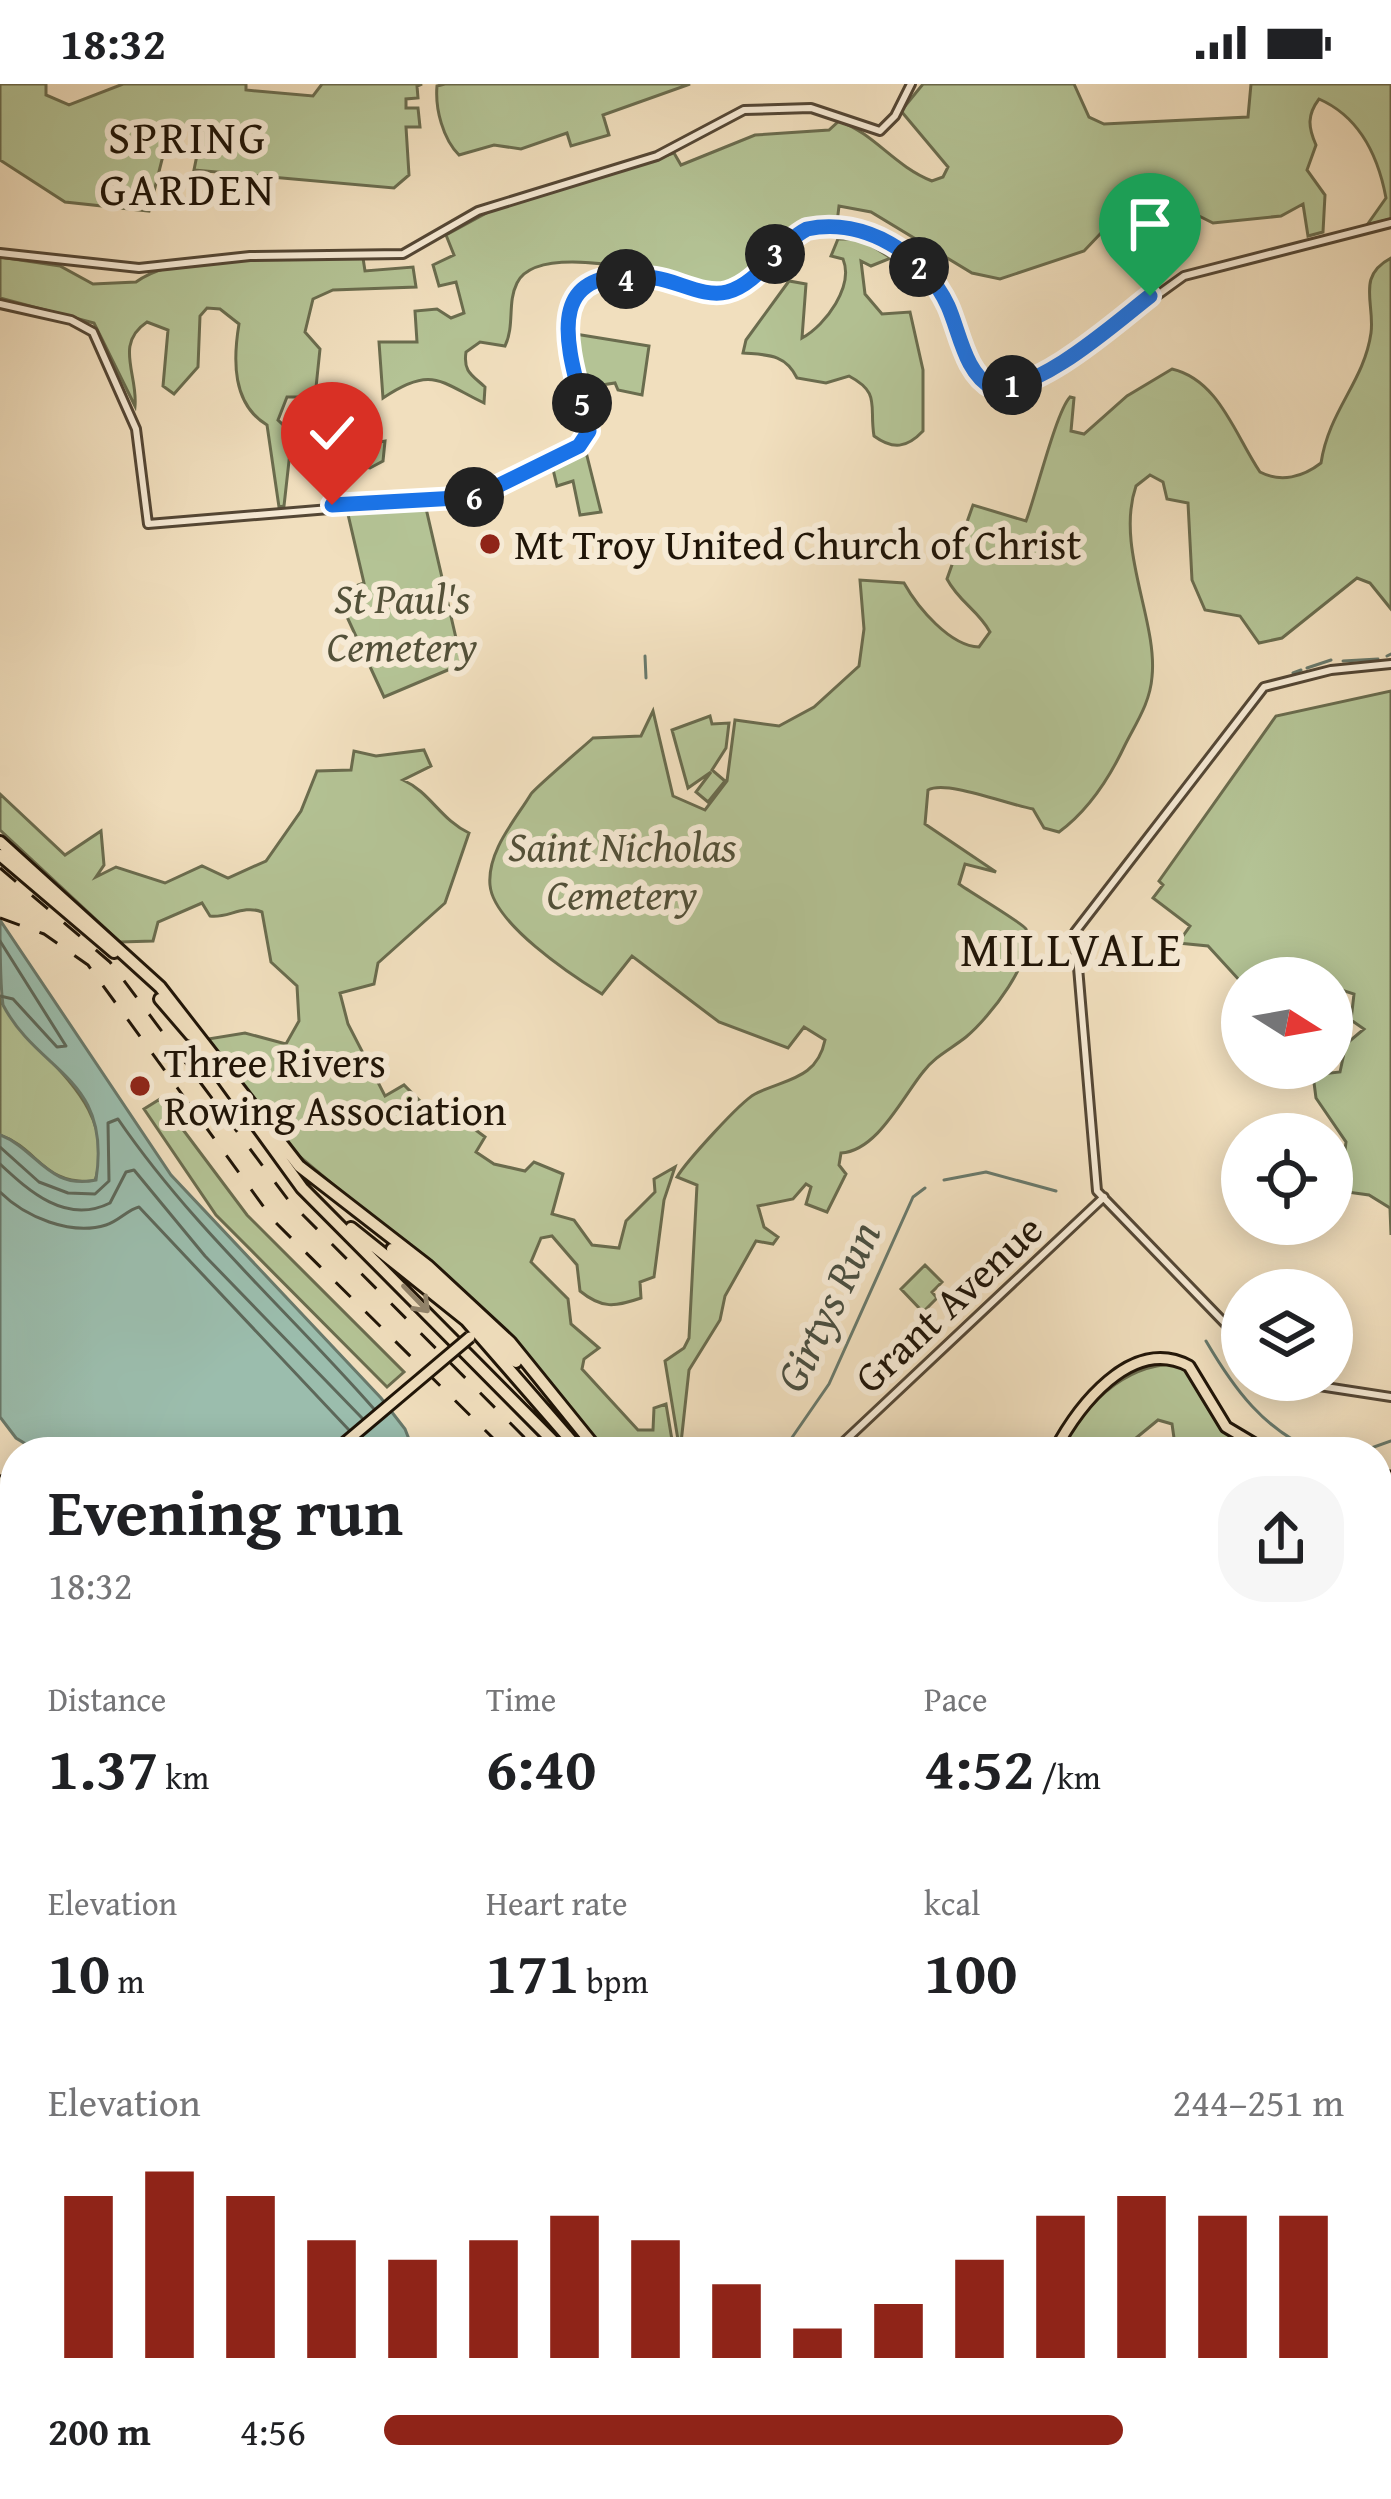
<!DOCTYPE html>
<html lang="en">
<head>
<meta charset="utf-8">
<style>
  :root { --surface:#fff; --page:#f6f6f6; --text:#202124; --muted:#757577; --accent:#8f2418 }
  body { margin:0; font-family:"Gentium Book Plus",serif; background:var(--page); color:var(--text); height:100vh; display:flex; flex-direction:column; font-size:45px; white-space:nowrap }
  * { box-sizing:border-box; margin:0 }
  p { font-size:39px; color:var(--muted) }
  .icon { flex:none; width:66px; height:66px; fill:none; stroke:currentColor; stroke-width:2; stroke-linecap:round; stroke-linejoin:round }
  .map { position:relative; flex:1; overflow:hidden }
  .drawer { position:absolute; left:0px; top:1353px; width:1392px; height:1062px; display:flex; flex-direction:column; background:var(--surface); border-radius:48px 48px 0 0; box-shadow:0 6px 30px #0003 }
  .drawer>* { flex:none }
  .needle { width:78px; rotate:101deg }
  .fabs { position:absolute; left:1221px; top:873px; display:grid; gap:24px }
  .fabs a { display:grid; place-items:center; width:132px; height:132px; border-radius:50%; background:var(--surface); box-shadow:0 6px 30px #0003; font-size:60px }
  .pin { position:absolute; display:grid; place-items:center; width:102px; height:102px; color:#fff; margin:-123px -51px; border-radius:50% 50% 50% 0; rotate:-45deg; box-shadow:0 0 12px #0007 }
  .pin .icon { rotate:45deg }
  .km { position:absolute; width:60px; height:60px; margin:-30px; border-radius:50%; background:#222; color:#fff; font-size:33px; line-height:60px; text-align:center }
  .round { display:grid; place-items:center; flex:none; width:126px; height:126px; border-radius:48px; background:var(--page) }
  .summary { display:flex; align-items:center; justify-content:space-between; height:204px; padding:0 48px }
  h1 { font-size:66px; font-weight:800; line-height:90px }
  .metrics { display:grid; grid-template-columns:repeat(3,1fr); gap:18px; height:204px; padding:12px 48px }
  .metrics div { display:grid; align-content:center }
  .metrics b { font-size:60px; font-weight:800 }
  .metrics small { font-size:33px; font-weight:400 }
  .metrics p { font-size:33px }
  .chart { height:336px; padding:24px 48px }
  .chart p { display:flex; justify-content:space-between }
  .chart svg { width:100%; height:216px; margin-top:12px; stroke:var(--accent); stroke-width:6 }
  ul { padding:0 48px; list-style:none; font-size:39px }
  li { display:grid; grid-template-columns:192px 144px 1fr; align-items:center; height:90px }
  li i { height:30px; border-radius:15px; background:var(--accent) }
  .status { display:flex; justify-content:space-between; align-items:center; height:84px; padding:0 60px; background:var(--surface); direction:ltr }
  .status svg { height:33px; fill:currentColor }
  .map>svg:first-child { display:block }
</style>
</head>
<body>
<div class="status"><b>18:32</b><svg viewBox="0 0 49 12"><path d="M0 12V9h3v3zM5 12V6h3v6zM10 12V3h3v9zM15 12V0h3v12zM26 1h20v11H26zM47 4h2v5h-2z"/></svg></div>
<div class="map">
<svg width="1391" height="2415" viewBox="0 0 1391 2415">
  <rect width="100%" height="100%" fill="#f1dfbe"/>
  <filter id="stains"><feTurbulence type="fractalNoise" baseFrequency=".00167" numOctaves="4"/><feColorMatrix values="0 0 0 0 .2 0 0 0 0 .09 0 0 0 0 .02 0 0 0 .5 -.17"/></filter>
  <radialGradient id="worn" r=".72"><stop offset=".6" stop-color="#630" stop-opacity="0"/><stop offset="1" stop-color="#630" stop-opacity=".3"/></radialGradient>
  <path fill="#b4c395" stroke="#6a6c4e" stroke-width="3" d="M0,0H46V11L69,21L123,0H246V6L313,12L322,0H422L417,2L418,14L406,15V24H418L420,43H406L409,91L394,104L194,86L199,61L190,44L171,40L149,127L65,118L0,76Z
    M445,0H690L603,31L609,51L571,62L567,49L521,65L494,61L459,71C443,55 435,25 437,2Z
    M923,0H1074L1089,33L1104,40L1248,33L1251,0H1391V135L1367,141L1386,114C1378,71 1360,33 1319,15C1307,31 1308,43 1316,61L1307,86L1325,111L1323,148L1308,152L1303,120L1281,132L1213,139L1185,125L1157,123L1102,148L1084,167L1000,195L972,189L871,128L839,122L837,139C781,136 767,192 720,205C680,194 539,154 517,199C507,219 515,241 505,262L480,258L466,268C463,288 472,291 485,303L484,319C440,298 432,281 383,314L379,258H417L415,227L437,225L451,234L464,229L456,198L439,202L433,181L454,171L446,151L492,126L674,69L681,81L755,51L829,46L839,37C875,50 894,82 932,97L943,93L948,83L901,27Z
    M838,155H861L891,174L871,182L861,177L865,210L882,230L910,228L923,286V347C907,364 893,366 874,352C869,321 881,309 849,292L826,299L797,294C785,269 766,271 743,269L746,256L789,197L806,200L802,254C826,241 854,202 843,175L831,172Z
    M0,173L60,182L93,200L136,198C181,164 304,175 363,174L365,187L413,183L416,203L333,206L313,215L305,248L320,265L315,313H287L278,336L293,350L331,353L342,365L385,357L383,377L370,384L335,377L318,396L316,369L290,368L284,422L279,423L267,341C232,320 233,276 239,240L220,225L207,224L200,232L198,283L174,310L163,302L168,246L147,238C114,260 138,290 135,322L94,239L0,214Z
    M1391,174V525L1370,499L1357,494L1282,554L1259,559L1240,532L1205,526L1192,496L1188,419L1167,415L1163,398L1150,391L1136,402C1115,463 1158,537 1152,593C1150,619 1136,639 1125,661C1109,695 1089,726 1059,748L1044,744L1033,725C1006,720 947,696 928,706L925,740L996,788L965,780L959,800C970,808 1024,840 1026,845C1036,875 989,934 966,953C951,965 935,972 923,988C902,1014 877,1067 841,1069L839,1081L846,1090L827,1128L806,1120L811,1103L806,1100L793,1115L758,1122L764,1143L778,1153L773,1160L756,1157L725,1212L720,1236L689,1286L680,1368L665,1277L684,1264L689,1254L697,1101L677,1093C686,1078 740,1018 755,1010C784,995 817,996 825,956L804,943L788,964L719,938L632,872L602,910C571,891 493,839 490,801C487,767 516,735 531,710C535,704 582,664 593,654L641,652L653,627L673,712L705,726L727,697L735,636L779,642L814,623L859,582L864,545L860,496L904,499C918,524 950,562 979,563L990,548C978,526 959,518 947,495L973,421L1026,437C1036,411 1056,328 1070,313L1074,314L1071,347L1084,350L1127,312L1172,285C1219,296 1235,351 1260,388C1281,399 1303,393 1321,379C1329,326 1364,298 1371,249C1375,219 1356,192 1391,174Z
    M569,249L649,262L642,311L618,306L615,299L582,304Z
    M585,364L601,428L580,431L573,397L557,402L552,381Z
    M425,420L462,580L384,613L336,509L364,499L347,426Z
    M1391,607V1151L1390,1124L1369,1111L1340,1107L1346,1058L1316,1014L1313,991L1340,988L1346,960L1364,945L1351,936L1354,910L1332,903V894H1242L1241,898L1208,862L1178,859L1190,842L1153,814L1163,801L1159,797L1276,632Z
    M710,632L712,640L729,639L726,664L712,686L725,697L708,718L696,708L711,688L688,704L672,646Z
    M424,666L431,682L403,696C430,708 441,736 469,749L445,819L378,879L374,900L340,909L348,940L385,1012L404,1001L424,1021L438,1018L485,1053L476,1068L494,1080L525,1087L534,1078L563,1090L552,1130L574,1136L592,1161L619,1164L626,1137L655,1108L654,1095L675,1083L664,1116L654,1193L640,1198L641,1214C615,1223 602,1225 580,1207L577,1181L552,1152L541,1154L531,1178L568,1215L571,1240L599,1264L584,1275L582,1285L638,1346H653L654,1324L666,1320L674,1368H607L497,1238L293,1067L208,955L245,949L286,960L299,937L297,902L271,878L262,828C243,820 227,835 210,832L202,819L158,838L153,857L120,858L0,746V710L65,771L101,747L104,781L96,793L116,783L165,799L202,782L228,794L266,777L301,727L317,687L351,686L354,667L376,672Z
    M0,915C35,976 120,1015 95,1097C43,1102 39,1065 0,1051Z
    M160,1015L247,1131L404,1288L387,1303L216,1131L144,1025Z
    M925,1181L942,1198L932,1208L937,1214L923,1228L901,1205Z
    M1175,1280C1200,1290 1216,1340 1241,1360L1240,1368H1176L1172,1340L1158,1336L1119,1368H1060C1082,1323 1122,1281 1175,1280Z
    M1385,1453L1391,1454L1388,1521L1386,1481L1377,1470V1456Z
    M1377,2165L1391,2204V2343L1377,2317Z
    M15,2335V2400H596L575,2415H0V2346Z"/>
  <path fill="#9bbdad" stroke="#69796b" stroke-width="3" d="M0,836L171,1091L381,1314L405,1345L414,1368H39L16,1354L0,1333V1051C37,1065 48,1106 96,1096C112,992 39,990 3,921C0,900 0,860 0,836Z
    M1074,2400H1327L1336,2415H1081Z"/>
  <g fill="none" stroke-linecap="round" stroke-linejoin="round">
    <path stroke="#5d685a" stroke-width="3" d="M0,857L66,962L57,963L13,915L0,912
      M0,1063L39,1098L68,1109L95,1110L109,1097L108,1039L118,1035C192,1143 288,1227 374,1325
      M0,1080C29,1107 66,1141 110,1119L126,1088L134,1086L205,1172L362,1334
      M0,1108C25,1133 71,1152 106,1141C119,1137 127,1126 139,1123L349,1346"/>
    <path stroke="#69796b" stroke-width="3" d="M645,572L646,594
      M1387,572L1391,570
      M1343,577L1378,575
      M1307,584L1331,576
      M1293,589L1301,586
      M944,1096L986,1088L1056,1107
      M1206,1257C1234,1305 1264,1346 1317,1368
      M782,1368L829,1300L913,1113L925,1104
      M1360,1368L1391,1357"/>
    <g stroke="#544735" stroke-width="12">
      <path id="minor" d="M0,169L139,184L250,172L403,170L478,127L657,72L744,26L811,24L880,47L895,32L911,0
        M0,220L71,236L93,248L136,345L148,440L475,413L587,355C599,289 506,206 634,194C665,191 694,213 724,209C782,200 782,110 873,151C900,163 926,184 941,210C959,239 962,299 1002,305L1083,265L1184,192L1391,139
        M1242,1257L1097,1107L1075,848L1264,603L1331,586L1391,580
        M1280,1296L1391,1313
        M833,1368L1104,1113
        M589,2415L607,2400"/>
    </g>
    <g stroke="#1f1407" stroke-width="15">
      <path id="major" d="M1054,1368C1077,1324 1131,1251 1189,1282L1226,1343L1268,1368
        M1377,1392L1391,1393
        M0,1657L15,1644
        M0,1953L15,1964
        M621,2400L643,2415"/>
    </g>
    <g stroke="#1f1407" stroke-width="16">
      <path id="highway" d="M0,758L160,903L299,1082L428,1182L510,1258L599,1368
        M0,771L114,868
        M160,915L191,951
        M202,966L302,1104L564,1368
        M351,1144L466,1236L581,1368
        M392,1165L456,1216L516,1278
        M1377,2334L1391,2359
        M1377,2350L1391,2375"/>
    </g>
    <use href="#minor" stroke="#f6ead5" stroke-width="6"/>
    <use href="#major" stroke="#f1dfbe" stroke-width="9"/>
    <use href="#highway" stroke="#f1dfbe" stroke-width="10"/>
    <path stroke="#1f1407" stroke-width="3" stroke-dasharray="21 21" stroke-linecap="butt" d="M0,784L110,878L289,1117L539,1368
      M0,834L44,850L88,881L274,1137L507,1368
      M0,1391L15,1404
      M0,1506L15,1515
      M1377,2375L1391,2401
      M910,2400L920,2415
      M1360,2400L1368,2415"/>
    <g stroke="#1f1407" stroke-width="15" stroke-linecap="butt">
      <path id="major-bridge" d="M334,1368L470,1253"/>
    </g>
    <use href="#major-bridge" stroke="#f1dfbe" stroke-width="9"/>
  </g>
  <defs><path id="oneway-shaft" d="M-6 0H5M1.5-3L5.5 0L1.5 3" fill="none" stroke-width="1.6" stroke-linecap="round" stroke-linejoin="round" transform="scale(3)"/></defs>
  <use stroke="#92846c" href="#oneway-shaft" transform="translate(416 1215) rotate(46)"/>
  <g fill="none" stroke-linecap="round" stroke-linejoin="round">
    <g stroke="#fff" stroke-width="24">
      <path id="route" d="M332,421L475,413L579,362L589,347C573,277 528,176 655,194C678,197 704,214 727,208C759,200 778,160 807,145C864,133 924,170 948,222C960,249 965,290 993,304C1040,307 1114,240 1150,212"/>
    </g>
    <use href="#route" stroke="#1a73e8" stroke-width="15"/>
  </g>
  <g fill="#8f2418" stroke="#f6ead5" stroke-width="4.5">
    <circle cx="490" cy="460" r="12"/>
    <circle cx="140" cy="1002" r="12"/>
  </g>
  <g text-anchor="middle" stroke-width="12" stroke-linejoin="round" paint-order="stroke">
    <g font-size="42" fill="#1f1407" stroke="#f6ead5" text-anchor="start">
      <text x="514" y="475">Mt Troy United Church of Christ</text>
      <text x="164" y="993">Three Rivers<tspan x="164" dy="48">Rowing Association</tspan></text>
    </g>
    <g font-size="42" font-style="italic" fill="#535139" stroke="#f6ead5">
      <text x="402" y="529">St Paul's<tspan x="402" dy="48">Cemetery</tspan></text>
      <text x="622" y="777">Saint Nicholas<tspan x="622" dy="48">Cemetery</tspan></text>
    </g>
    <g font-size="42" fill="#1f1407" stroke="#f6ead5">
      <text transform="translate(948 1219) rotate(-43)" y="15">Grant Avenue</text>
    </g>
    <g font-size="45" letter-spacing="3" fill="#1f1407" stroke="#f6ead5">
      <text x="188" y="69">SPRING<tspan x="188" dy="52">GARDEN</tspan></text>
    </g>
    <g font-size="45" font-style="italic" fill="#4a4f41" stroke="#f6ead5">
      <text transform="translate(827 1222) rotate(-64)" y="16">Girtys Run</text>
    </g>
    <g font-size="48" letter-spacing="3" fill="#1f1407" stroke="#f6ead5">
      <text x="1072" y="882">MILLVALE</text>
    </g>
  </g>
  <rect width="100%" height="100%" filter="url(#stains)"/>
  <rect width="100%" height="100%" fill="url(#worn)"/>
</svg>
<div class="fabs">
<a><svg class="needle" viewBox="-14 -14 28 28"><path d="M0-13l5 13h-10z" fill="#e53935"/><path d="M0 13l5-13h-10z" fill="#757577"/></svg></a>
<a><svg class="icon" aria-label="locate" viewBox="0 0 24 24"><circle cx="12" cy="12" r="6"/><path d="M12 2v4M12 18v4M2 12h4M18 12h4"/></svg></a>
<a><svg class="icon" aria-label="layers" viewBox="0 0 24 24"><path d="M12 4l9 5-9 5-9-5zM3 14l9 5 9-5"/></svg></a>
</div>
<div class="pin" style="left:1150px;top:212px;background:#1e9e55"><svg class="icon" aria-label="arrive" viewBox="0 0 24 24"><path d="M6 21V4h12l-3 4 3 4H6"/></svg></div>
<div class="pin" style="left:332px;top:421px;background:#d93025"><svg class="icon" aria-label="check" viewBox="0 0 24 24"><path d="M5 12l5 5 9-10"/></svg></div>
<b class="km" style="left:1012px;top:301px">1</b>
<b class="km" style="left:919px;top:183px">2</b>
<b class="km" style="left:775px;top:170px">3</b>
<b class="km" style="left:626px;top:195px">4</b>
<b class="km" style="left:582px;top:319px">5</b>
<b class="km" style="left:474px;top:413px">6</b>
<section class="drawer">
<div class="summary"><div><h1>Evening run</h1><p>18:32</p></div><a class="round"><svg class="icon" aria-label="share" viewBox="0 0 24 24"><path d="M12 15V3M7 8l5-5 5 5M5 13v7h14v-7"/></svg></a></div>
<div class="metrics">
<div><p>Distance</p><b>1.37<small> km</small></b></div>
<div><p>Time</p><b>6:40</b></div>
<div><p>Pace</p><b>4:52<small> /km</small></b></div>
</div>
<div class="metrics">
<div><p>Elevation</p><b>10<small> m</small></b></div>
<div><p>Heart rate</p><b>171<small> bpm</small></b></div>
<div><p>kcal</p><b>100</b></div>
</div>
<div class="chart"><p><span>Elevation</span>244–251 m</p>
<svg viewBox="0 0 160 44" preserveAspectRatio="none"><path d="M5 44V11M15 44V6M25 44V11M35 44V20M45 44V24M55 44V20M65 44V15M75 44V20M85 44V29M95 44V38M105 44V33M115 44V24M125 44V15M135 44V11M145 44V15M155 44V15"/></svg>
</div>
<ul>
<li><b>200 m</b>4:56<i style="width:77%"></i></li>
</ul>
</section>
</div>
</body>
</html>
